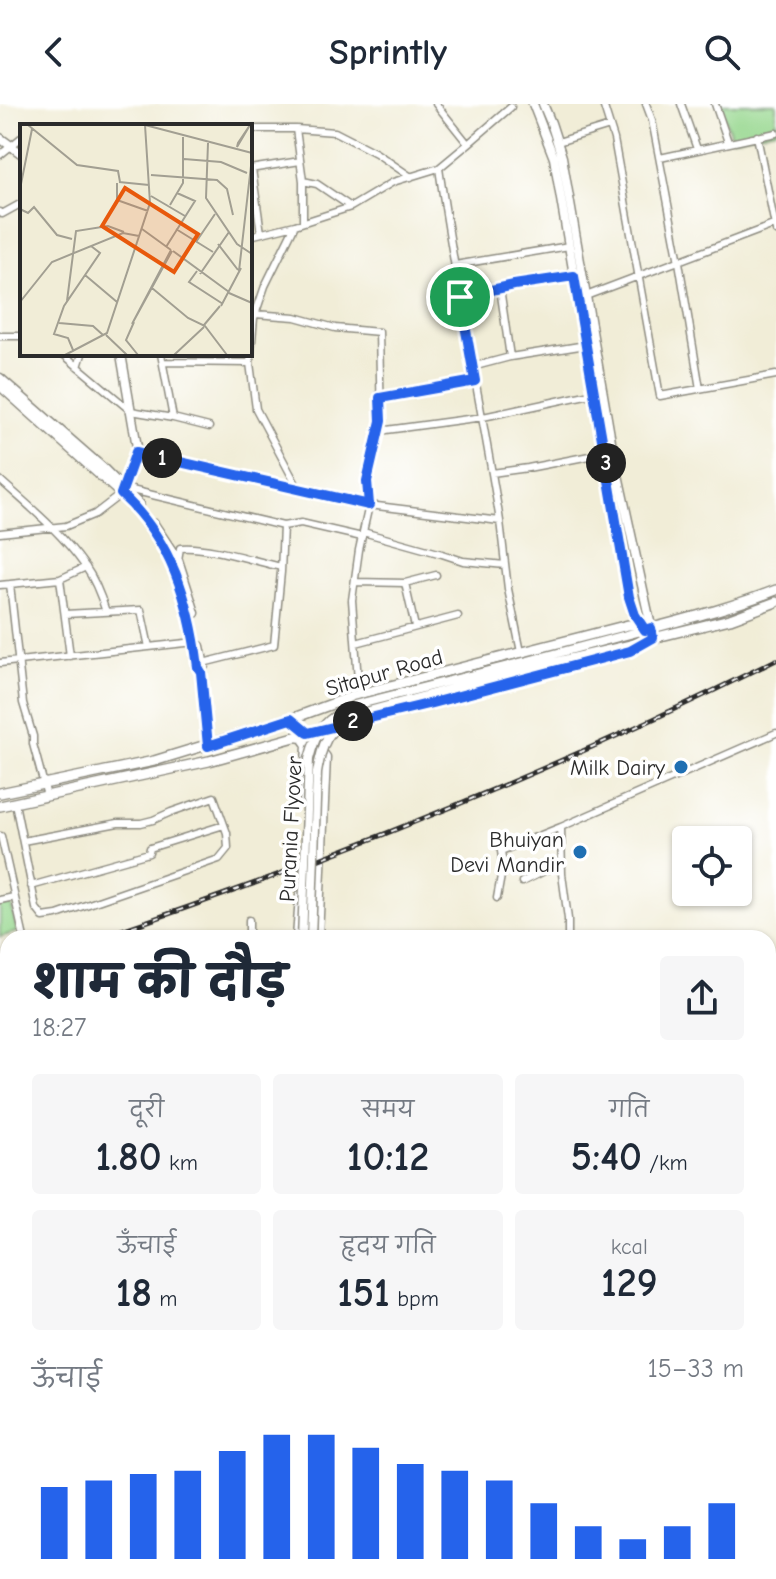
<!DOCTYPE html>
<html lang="hi">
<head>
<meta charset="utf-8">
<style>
  :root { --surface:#fff; --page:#f6f6f7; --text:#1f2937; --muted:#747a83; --accent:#2563eb }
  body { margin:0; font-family:"Comic Neue","Playpen Sans Deva",sans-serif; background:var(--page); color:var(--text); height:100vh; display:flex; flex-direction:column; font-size:30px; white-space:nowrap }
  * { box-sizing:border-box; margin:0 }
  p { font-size:26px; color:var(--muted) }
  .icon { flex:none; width:44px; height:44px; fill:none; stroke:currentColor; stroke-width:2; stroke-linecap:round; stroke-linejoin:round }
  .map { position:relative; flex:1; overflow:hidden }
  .side { position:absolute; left:0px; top:826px; width:776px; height:650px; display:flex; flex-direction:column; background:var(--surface); border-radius:24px 24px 0 0; box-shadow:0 2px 6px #0004 }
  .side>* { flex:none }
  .fabs { position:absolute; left:672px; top:722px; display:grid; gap:16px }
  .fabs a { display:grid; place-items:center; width:80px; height:80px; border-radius:8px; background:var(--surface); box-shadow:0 2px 6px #0004; font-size:40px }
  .pin { position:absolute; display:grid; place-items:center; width:68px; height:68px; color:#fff; margin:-34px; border:4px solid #fff; border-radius:50%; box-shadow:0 2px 8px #0007 }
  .km { position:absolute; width:40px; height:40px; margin:-20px; border-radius:50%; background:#222; color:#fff; font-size:22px; line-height:40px; text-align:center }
  .round { display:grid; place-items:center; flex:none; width:84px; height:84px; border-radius:8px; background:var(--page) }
  .summary { display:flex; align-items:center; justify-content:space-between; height:136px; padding:0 32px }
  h1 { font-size:44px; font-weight:800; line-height:60px }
  .stats { display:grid; grid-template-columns:repeat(3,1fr); gap:12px; height:136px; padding:8px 32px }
  .stats div { display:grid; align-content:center; border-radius:8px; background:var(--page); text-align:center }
  .stats b { font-size:40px; font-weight:800 }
  .stats small { font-size:22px; font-weight:400 }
  .stats p { font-size:22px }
  .chart { height:224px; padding:16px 32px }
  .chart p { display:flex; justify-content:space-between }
  .chart svg { width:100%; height:144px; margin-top:8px; stroke:var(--accent); stroke-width:6 }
  header { display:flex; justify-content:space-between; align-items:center; height:104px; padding:0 32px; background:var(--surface); font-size:36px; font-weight:800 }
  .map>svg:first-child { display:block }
</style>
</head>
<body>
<header><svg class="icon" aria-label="back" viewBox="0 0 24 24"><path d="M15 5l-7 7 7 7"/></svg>Sprintly<svg class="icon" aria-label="search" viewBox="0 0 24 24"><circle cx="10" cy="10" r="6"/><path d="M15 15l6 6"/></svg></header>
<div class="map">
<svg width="776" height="1475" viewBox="0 0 776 1475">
  <rect width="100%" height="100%" fill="#fff"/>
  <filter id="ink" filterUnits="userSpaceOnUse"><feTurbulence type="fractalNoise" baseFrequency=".0125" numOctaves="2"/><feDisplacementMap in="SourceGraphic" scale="16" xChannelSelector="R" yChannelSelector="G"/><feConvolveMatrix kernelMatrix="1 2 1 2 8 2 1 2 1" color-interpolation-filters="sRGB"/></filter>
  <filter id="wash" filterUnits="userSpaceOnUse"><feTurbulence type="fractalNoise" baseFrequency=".006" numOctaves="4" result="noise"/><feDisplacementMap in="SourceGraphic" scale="32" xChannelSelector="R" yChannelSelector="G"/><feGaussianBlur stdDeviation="1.8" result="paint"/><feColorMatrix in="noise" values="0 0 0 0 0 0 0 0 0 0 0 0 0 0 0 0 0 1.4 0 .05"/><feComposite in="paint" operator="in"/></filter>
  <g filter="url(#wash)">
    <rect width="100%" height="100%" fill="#f1edd7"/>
    <path fill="#96d78e" stroke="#60815c" stroke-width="2" d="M720,0H776V26L732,35Z
      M11,799L17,828L0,833V801Z
      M8,1028V1090H0V1030Z
      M8,1279V1468H266V1475H0V1280Z"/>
  </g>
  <g filter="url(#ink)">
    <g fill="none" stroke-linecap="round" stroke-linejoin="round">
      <g stroke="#8e8c81" stroke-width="9">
        <path id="street" d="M436,0L468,40L511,3
          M603,0L614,35L660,292L776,271
          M646,0L652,16L679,158L700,285
          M681,0L697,45
          M715,0L728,38
          M37,22H67
          M250,25H296L303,77L317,80L351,103L393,78L439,64L468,40
          M296,25L335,28L376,49L411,73
          M757,32L776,127
          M558,38L610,22
          M0,51L22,33
          M660,54L776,29
          M439,64C456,183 481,299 500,417
          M250,65L300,57
          M252,65L261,129
          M351,103L295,121L265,182L254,214L250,259L256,305L298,384L369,401L500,417L508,485L521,548
          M0,108L2,110L22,99
          M303,118V77
          M250,132L295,121
          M455,161L569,142
          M500,184L510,253
          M460,193L514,181L574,172
          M578,195L776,120
          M255,210L295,213L335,224L379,228L381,317L367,377L369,401L359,446L352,496L359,590
          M0,232H22
          M63,250L131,307L173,314L161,250
          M163,258L250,259
          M78,263L82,250
          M472,263L510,253L586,241
          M380,294L475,277
          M173,314L209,323
          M379,327L483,313L595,289
          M136,348L221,368L298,384
          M492,369L528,364L605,349
          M0,376C30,403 62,429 85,462C95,476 101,492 106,508
          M123,384L283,422L281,468L274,541L203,559
          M283,422L301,419L362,433
          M363,428L442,450L463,457L505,461
          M0,429L66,422L95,410L121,390
          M178,456L180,444C206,441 255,457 281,463
          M60,475L70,552
          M355,478L405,479L436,471
          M405,479L415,523
          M10,480L23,599L33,632V640L47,692
          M0,481L60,475L86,463
          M65,510L141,506L149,543
          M356,539L458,512
          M0,559L195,538
          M15,699L36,804L43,813L57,811L219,755L228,744L227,729L214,693L171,708L153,716L141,719H118L23,737
          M561,723L562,770L568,815V834
          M1,732L24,834
          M497,735L501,747
          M522,778L562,758
          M31,782L149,749L150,744L224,721
          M497,794L503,761L501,747L561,723L776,629
          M0,796L14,793
          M249,834V816
          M6,891L8,901
          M0,917L8,915
          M768,951H769
          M0,976L8,975
          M768,984H771
          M768,1066H770
          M768,1109H771
          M0,1147H8
          M768,1217H776
          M768,1259H776
          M768,1324H776
          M480,1468V1475
          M526,1468V1475
          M573,1468V1475
          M712,1474L746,1475
          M245,1475L246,1468"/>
      </g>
      <g stroke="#8e8c81" stroke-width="11">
        <path id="secondary" d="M533,0L554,54L629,493L635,511L644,525
          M543,0L551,19L562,53L612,343L652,527
          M0,34L22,50
          M121,250L137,343L123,385
          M0,274L103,364L139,400
          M0,282L135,403L149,422L168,450L178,472L189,506L198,563L201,568L208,642
          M154,420L178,456L195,509
          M200,542L204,562L201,568
          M524,558L645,526
          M525,565L646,537
          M291,615L310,631
          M294,633L302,634L307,641L304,698
          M297,834L300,791
          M318,834L326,653L320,645
          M768,1124H776
          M768,1130L776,1131
          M0,1259L8,1258
          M0,1267L8,1266
          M277,1475L278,1468
          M284,1475V1468
          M643,1475V1468"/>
      </g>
      <g stroke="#8e8c81" stroke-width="12">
        <path id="primary" d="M0,689L154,657L291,615L359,590L628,521H635L645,526C690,514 733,503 776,486
          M0,702L209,657L327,624L547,569L630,547L653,534L730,515L776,498"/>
      </g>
      <use href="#street" stroke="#fff" stroke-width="6"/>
      <use href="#secondary" stroke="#fff" stroke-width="8"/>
      <use href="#primary" stroke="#fff" stroke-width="9"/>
      <g stroke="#2b2b2b" stroke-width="5">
        <path id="rail" d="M98,834C329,757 558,665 776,556
          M0,865L8,863"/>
      </g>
      <use href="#rail" stroke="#fff" stroke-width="2" stroke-dasharray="6" stroke-linecap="butt"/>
      <g stroke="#8e8c81" stroke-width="11" stroke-linecap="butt">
        <path id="secondary-bridge" d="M302,834L309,655C317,624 326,614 355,601L524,558
          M311,834L317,669C322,640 326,626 354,611L525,565"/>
      </g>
      <use href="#secondary-bridge" stroke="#fff" stroke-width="8"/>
    </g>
  </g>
  <g fill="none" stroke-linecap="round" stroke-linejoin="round" filter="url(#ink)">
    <g stroke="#fff" stroke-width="16">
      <path id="route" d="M574,172L629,493L635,511L645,526L651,524L653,534L630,547L432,599L308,629L291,615L208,642L201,568L198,563C190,498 171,435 121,390L136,348L369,401L367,377L381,317L380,294L475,277L460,193L514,181Z"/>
    </g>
    <use href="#route" stroke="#2563eb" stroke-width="10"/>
  </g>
  <g fill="#1f6fb2" stroke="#fff" stroke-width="3">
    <circle cx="681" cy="663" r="8"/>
    <circle cx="580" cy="748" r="8"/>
  </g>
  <g text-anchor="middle" stroke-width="7" stroke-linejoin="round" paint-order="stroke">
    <g font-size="22" fill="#2b2b2b" stroke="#fff">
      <text transform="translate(384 568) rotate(-16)" y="8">Sitapur Road</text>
      <text transform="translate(290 725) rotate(-87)" y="8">Purania Flyover</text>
    </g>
    <g font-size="22" fill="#2b2b2b" stroke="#fff" text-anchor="end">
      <text x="665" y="671">Milk Dairy</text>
      <text x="564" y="743">Bhuiyan<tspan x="564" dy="25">Devi Mandir</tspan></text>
    </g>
  </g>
  <g transform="translate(20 20)">
    <rect width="232" height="232" fill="#f1edd7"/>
    <path fill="none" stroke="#a29f92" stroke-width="2" d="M8,1L57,41L98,47L100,58M125,1L232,29M230,1L218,19L217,23L230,1M188,19L186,74L217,120L232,130M164,35L201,38L227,49M131,51L197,56L207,65L213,91M99,58L129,61M97,59V76L128,87M0,65L12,5M131,72L165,92M150,81L163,59V13M0,85L8,89L14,83L37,111L52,115M122,105L151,126M156,105L193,128M176,118L195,90M198,120L218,146M146,123L175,77L157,69M151,126L112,200L152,127M153,127L209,168M177,147L169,158L203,180M219,147L232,33M180,150L209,108M65,151L97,178M132,164L168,194L185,202L207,231M209,169L232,179M47,177L56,107L88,102L104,108M0,178L32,138L103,109L119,112M201,182L221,144M114,198L106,216L118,231M39,199L73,202L83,211M184,201L200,182M86,211L107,231M53,226L48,214L34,210L44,182L80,129L71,122M10,231H40M45,231L87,209L130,79L125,1M154,231L184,203"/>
    <path fill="#e8590c" fill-opacity="0.15" stroke="#e8590c" stroke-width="4" d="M105,64L178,110L154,148L82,102Z"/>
    <rect width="232" height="232" fill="none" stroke="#2b2b2b" stroke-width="4"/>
  </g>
</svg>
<div class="fabs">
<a><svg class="icon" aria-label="locate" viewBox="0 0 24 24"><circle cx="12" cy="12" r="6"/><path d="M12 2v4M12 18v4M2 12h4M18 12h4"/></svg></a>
</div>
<div class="pin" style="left:460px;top:193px;background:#1e9e55"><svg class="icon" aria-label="arrive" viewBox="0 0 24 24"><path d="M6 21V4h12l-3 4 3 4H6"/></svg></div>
<b class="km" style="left:162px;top:354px">1</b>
<b class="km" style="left:353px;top:617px">2</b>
<b class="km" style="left:606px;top:359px">3</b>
<section class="side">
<div class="summary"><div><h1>शाम की दौड़</h1><p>18:27</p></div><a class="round"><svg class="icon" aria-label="share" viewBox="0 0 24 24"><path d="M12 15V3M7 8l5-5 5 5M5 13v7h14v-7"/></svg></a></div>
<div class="stats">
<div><p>दूरी</p><b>1.80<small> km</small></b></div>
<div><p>समय</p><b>10:12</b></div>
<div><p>गति</p><b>5:40<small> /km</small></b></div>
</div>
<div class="stats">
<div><p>ऊँचाई</p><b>18<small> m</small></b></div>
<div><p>हृदय गति</p><b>151<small> bpm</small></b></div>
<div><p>kcal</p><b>129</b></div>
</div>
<div class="chart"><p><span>ऊँचाई</span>15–33 m</p>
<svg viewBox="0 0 160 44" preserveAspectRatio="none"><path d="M5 44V22M15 44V20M25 44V18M35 44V17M45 44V11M55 44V6M65 44V6M75 44V10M85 44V15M95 44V17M105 44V20M115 44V27M125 44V34M135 44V38M145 44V34M155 44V27"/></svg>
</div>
</section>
</div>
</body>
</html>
